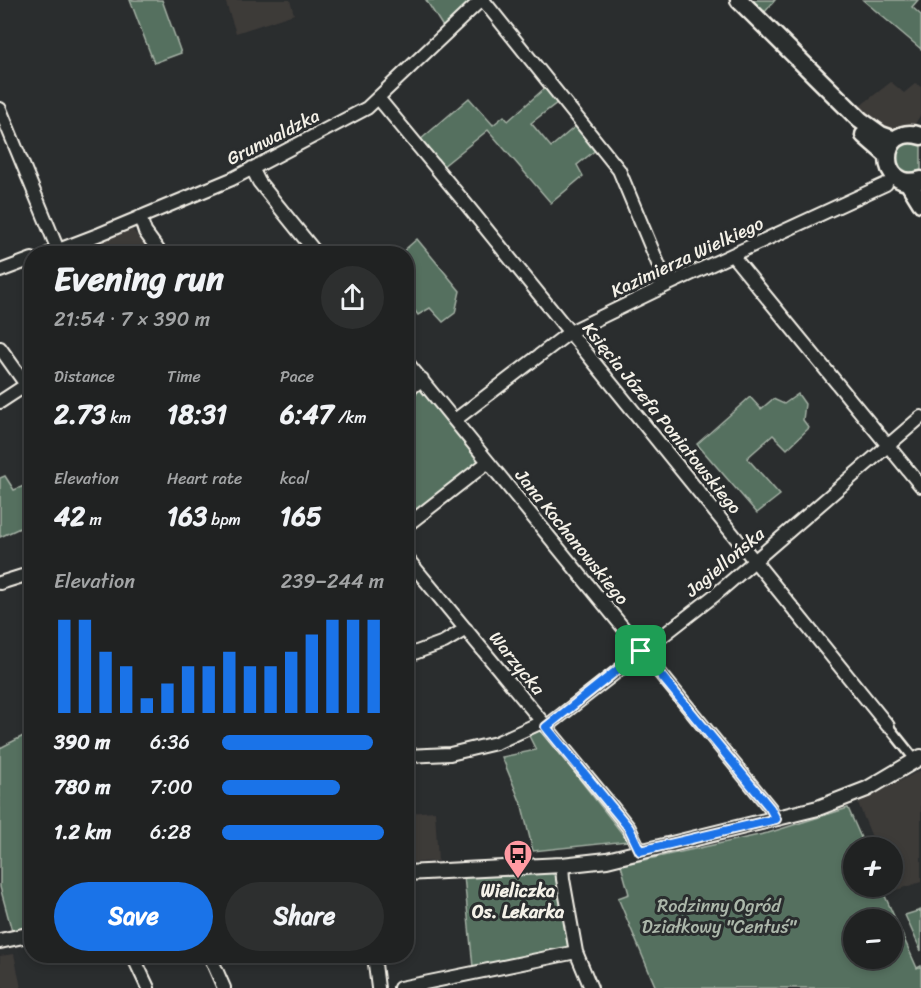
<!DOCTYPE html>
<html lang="en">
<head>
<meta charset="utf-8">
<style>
  :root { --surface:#202222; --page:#2d2f2f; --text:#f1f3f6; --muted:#a2a4a5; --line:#3d3f40; --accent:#1a73e8 }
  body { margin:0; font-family:Sriracha,sans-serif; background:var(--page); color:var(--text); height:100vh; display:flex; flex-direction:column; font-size:22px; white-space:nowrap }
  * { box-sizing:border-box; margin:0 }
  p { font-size:20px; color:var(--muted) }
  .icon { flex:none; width:33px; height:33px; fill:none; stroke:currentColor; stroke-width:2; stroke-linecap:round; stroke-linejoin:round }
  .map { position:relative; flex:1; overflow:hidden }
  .sheet { position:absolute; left:24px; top:246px; width:390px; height:717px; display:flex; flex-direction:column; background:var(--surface); border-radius:24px; box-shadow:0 3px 9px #0003,0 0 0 2px var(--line) }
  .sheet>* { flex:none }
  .fabs { position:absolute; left:843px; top:837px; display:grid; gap:12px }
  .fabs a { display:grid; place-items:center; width:60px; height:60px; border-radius:50%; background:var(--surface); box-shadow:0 3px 9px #0003,0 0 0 2px var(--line); font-size:30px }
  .pin { position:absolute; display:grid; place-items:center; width:51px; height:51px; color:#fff; margin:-26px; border-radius:12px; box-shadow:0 3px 9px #0006 }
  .round { display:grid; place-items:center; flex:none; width:63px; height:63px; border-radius:32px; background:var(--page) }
  .overview { display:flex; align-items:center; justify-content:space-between; height:102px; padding:0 30px }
  h1 { font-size:33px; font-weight:700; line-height:45px }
  .stats { display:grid; grid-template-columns:repeat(3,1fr); gap:9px; height:102px; padding:6px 30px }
  .stats div { display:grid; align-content:center }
  .stats b { font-size:26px; font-weight:700 }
  .stats small { font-size:16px; font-weight:400 }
  .stats p { font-size:16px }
  .chart { height:168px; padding:12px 30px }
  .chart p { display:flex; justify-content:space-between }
  .chart svg { width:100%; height:108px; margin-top:6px; stroke:var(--accent); stroke-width:6 }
  .action { display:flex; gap:12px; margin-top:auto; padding:12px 30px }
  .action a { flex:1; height:69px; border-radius:36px; background:var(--accent); color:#fff; font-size:24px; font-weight:700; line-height:69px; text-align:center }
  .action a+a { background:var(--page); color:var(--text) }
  ul { padding:0 30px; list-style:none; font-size:20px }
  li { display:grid; grid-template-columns:96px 72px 1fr; align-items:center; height:45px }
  li i { height:15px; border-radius:8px; background:var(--accent) }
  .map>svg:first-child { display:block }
</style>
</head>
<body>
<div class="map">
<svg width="921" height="988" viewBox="0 0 921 988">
  <rect width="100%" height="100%" fill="#2a2d2e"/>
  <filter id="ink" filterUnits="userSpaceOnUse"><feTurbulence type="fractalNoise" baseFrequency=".0167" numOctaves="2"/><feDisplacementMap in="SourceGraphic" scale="12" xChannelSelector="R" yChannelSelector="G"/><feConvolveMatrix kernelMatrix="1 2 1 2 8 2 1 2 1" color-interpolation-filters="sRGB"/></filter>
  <g filter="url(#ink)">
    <path fill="#3d3a38" d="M225,0H290L294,14L236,33Z
      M891,82L904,93L916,83L921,87V114L915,124L893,131L875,124L860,106Z
      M132,229L151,253L66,254Z
      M921,770V882L893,891L891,887L892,848L876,847L858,803Z
      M435,811L438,861L407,863V813Z
      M14,954L21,988H0V956Z"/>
    <path fill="#54705f" stroke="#a4b0a4" stroke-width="1.5" fill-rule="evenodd" d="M130,0H162L181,53L154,63Z
      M426,0H475L445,30Z
      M752,0H775L765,12Z
      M863,0H918L912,7L921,15V49Z
      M546,87L558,102L531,123L551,147L577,125L597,149L577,165L583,176L551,203L488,130L442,167L420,140L469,98L493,125L504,116L508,121Z
      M912,142L921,145V170L909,173L900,167L896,157L901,147Z
      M417,239L460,291L455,313L443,322L430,308L418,315L407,300L406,254L401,253Z
      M421,389L479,458L478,465L407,521V401Z
      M798,394L805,404L803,420L809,428L787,449L773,435L747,458L780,495L757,513L697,444L750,397L761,409L773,399L784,404Z
      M5,476L14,490L31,483V523L0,537V478Z
      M541,730L628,841L533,851L522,806L502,757L536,750L528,734Z
      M31,732V927L12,931L0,887V748Z
      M848,808L865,847L854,848V886L881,887L917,968L921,966V988H656L618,898L629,894L621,865L768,833ZM854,920H892V958H854Z
      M547,870L558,878L570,938L567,948L473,967L464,876H511Z
      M921,910V951L905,915Z"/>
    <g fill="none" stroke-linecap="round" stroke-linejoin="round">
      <g stroke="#f4f1e8" stroke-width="13">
        <path id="pedestrian" d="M888,726L916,761"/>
      </g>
      <g stroke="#f4f1e8" stroke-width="16">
        <path id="minor" d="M483,0L619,170L667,285
          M379,99L466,204L888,726
          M0,109L58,250
          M252,168L259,182L317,254
          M140,217L145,232L161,254
          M48,254L100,234L232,179L367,108L481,0
          M732,255L921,486
          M0,271L32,259
          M0,348L32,393
          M406,361L770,808L776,819
          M406,392L422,379
          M0,402L26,385
          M455,420L570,332L671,283L886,184
          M406,526L488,462
          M406,557L610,804L629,828L640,851
          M0,583L32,573
          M406,656L444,642L466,629
          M546,727L715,595L921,417
          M406,756L450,754L496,743L542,722
          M562,865L563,879L576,952L591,988
          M133,956L148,988
          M210,956L224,988
          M374,956L378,988
          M400,988L576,952"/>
      </g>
      <g stroke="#f4f1e8" stroke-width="18">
        <path id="tertiary" d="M406,873L562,865L607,860L818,808L867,789L921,757
          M0,941L32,934"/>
      </g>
      <g stroke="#f4f1e8" stroke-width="21">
        <path id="secondary" d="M739,0L860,120L881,135L895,140
          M864,135L887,155
          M921,136C877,122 877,194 921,180
          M908,182L921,203"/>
      </g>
      <use href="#pedestrian" stroke="#2a2d2e" stroke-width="8"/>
      <use href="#minor" stroke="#2a2d2e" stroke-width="12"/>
      <use href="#tertiary" stroke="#2a2d2e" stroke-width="14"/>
      <use href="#secondary" stroke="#2a2d2e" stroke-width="16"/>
    </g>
  </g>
  <g fill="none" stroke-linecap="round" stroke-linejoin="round" filter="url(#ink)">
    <g stroke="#fff" stroke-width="12">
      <path id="route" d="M641,651L770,808L776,819L640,851L629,828L546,727Z"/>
    </g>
    <use href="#route" stroke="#1a73e8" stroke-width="8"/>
  </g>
  <defs>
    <g id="bus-pin" transform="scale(1.5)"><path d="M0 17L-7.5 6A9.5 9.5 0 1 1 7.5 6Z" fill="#ff9aa2" stroke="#2a2d2e"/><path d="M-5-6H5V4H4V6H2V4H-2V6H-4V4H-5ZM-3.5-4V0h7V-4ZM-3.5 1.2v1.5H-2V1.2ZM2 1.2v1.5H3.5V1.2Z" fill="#111"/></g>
  </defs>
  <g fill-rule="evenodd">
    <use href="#bus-pin" x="518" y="854"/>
  </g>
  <g text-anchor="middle" stroke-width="6" stroke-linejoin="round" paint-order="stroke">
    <g font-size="18" fill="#f4f1e8" stroke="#2a2d2e">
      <text transform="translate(273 137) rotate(-27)" y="6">Grunwaldzka</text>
      <text transform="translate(687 257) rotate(-25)" y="6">Kazimierza Wielkiego</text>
      <text transform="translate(662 418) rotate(51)" y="6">Księcia Józefa Poniatowskiego</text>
      <text transform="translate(572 537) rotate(51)" y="6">Jana Kochanowskiego</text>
      <text transform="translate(725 562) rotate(-40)" y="6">Jagiellońska</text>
      <text transform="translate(517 663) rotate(51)" y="6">Warzycka</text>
    </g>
    <g font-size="18" font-weight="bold" fill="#f4f1e8" stroke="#2a2d2e">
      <text x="518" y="897">Wieliczka<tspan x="518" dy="21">Os. Lekarka</tspan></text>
    </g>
    <g font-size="18" fill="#acb7aa" stroke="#2a2d2e">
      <text x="719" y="912">Rodzinny Ogród<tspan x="719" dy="21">Działkowy "Centuś"</tspan></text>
    </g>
  </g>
</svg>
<div class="fabs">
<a>+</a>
<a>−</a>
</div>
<div class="pin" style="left:641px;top:651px;background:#1e9e55"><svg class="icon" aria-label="arrive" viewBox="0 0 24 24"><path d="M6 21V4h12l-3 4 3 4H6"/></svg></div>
<section class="sheet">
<div class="overview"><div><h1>Evening run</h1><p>21:54 · 7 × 390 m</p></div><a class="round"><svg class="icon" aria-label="share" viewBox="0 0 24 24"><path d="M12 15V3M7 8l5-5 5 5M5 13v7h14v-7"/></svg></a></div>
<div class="stats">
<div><p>Distance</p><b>2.73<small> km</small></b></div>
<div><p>Time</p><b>18:31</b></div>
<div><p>Pace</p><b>6:47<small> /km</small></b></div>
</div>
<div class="stats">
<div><p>Elevation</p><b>42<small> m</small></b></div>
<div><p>Heart rate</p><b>163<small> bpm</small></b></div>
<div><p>kcal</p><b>165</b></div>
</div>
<div class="chart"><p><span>Elevation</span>239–244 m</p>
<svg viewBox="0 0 160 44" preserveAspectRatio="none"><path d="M5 44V6M15 44V6M25 44V19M35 44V25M45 44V38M55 44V32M65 44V25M75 44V25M85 44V19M95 44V25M105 44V25M115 44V19M125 44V12M135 44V6M145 44V6M155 44V6"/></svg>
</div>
<ul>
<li><b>390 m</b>6:36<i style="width:93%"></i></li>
<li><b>780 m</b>7:00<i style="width:73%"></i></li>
<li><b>1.2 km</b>6:28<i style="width:100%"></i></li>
</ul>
<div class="action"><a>Save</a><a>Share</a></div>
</section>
</div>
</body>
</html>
